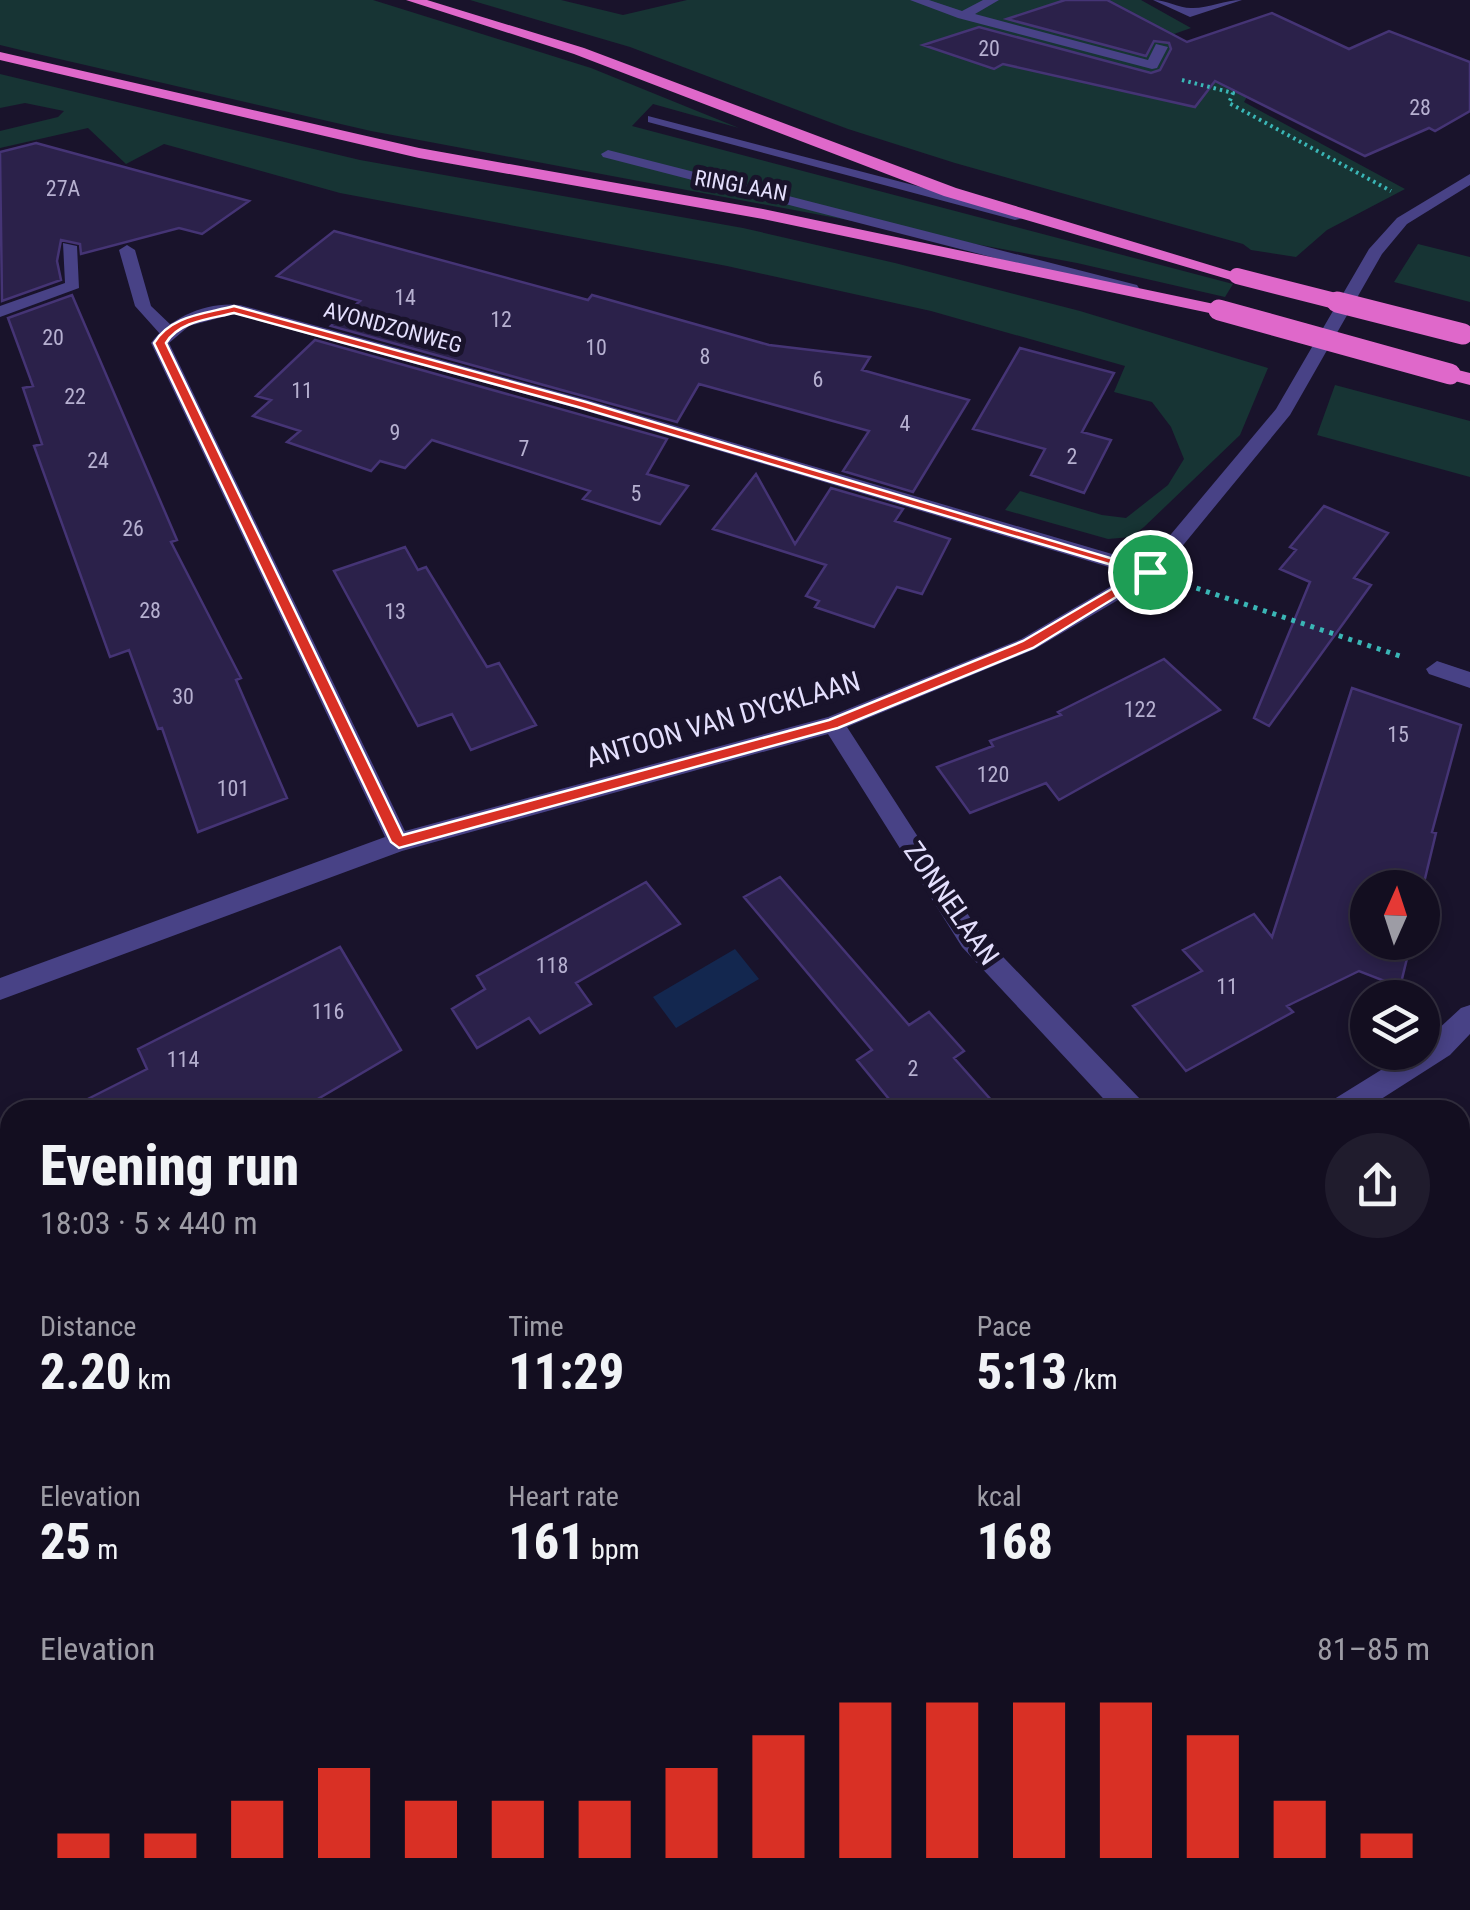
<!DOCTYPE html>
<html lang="en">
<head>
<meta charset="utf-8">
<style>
  :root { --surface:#130e20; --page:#201c2d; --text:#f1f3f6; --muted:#9d9ca5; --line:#322e3e; --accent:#d93025 }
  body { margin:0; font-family:"Roboto Condensed",sans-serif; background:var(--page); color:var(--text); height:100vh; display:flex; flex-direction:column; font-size:38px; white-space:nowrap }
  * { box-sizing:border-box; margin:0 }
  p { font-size:32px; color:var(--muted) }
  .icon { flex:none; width:55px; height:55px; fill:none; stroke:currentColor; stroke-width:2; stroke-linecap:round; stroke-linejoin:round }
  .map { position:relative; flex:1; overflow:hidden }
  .side { position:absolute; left:0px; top:1100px; width:1470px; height:810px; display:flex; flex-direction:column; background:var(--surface); border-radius:30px 30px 0 0; box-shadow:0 5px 15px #0003,0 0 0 2px var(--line) }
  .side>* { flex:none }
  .needle { width:65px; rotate:3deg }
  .buttons { position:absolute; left:1350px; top:870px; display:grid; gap:20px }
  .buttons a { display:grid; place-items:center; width:90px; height:90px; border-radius:50%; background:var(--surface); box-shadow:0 5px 15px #0003,0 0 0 2px var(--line); font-size:50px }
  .pin { position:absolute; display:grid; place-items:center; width:85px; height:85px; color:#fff; margin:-42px; border:5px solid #fff; border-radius:50%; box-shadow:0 2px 10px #0007 }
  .round { display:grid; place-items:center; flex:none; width:105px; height:105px; border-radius:52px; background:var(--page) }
  .headline { display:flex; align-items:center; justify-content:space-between; height:170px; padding:0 40px }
  h1 { font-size:55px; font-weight:800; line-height:75px }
  .figures { display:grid; grid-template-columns:repeat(3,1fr); gap:15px; height:170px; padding:10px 40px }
  .figures div { display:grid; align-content:center }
  .figures b { font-size:50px; font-weight:800 }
  .figures small { font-size:28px; font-weight:400 }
  .figures p { font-size:28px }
  .chart { height:280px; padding:20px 40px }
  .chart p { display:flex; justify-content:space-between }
  .chart svg { width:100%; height:180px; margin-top:10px; stroke:var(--accent); stroke-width:6 }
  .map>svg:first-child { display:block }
</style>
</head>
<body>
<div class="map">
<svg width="1470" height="1910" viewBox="0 0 1470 1910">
  <rect width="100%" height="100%" fill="#19132b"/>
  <path fill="#173434" d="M0,0H373L591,68L739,128L653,104L632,126L1233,284L1225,297L1077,263L371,131L29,52L0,45Z
    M470,0H561L623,15L687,0H1141L1191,28L1174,34L1219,61L1205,79L1251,90L1244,102L1405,189L1327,230L1296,257L1251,250L1243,244L955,163L848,129L630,47Z
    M0,74L360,160L743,228L895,263L1080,311L1268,368L1240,435L1144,527L1131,537L1108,539L1005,510L1020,491L1102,515L1126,518L1168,485L1184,459L1171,427L1152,402L1114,392L1125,366L931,311L727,266L340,193L164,144L126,164L88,128L0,148V131L58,117L64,111L25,103L0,108Z
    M1418,244L1470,257V302L1394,282Z
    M1335,385L1470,421V477L1317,435Z"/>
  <path fill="#13274f" d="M735,949L759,979L676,1028L653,997Z"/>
  <path fill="#2b214a" stroke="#453475" stroke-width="2.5" d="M1065,0H1107L1187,42L1272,13L1349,49L1389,31L1470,62V111L1435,131L1429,128L1365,156L1215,81L1195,107L1003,64L994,69L923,45L979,27L1151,73L1160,70L1171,49L1169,43L1154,41L1146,56L1007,19Z
    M36,143L249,201L202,234L179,228L81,254L80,244L61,240L57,261L61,280L2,301L0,152Z
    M334,231L588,300L592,295L769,345L870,357L862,370L969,400L913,492L843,471L869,431L699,384L677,422L331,326L360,301L277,276Z
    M72,295L177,540L171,542L241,678L236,680L287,798L198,832L162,728L158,729L129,650L110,657L34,446L42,444L23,388L33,386L8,318Z
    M315,340L667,439L647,474L688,486L660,524L583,499L590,491L432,440L405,468L380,461L371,471L287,442L300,431L253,416L271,400L256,396Z
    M1020,348L1114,373L1082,432L1111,440L1084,493L1031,475L1045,449L973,429Z
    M756,474L795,544L831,488L903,509L895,521L950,539L922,594L897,587L874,627L815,607L819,601L806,596L826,565L713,529Z
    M1324,506L1388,533L1354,578L1371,585L1269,726L1254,718L1310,582L1280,569L1296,550L1290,547Z
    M405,547L418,570L426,567L487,667L499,663L536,725L471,750L452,714L418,726L334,571Z
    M1164,659L1220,710L1059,800L1046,783L970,813L937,767L993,746L990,741L1061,715L1058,712Z
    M1352,688L1461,725L1432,832L1436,833L1422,891V888H1368V942H1411L1400,987L1359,971L1287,1006L1293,1012L1186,1071L1133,1006L1202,971L1183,950L1254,914L1272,937Z
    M780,877L909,1025L929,1012L964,1051L954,1058L1000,1110H898L857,1060L872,1050L744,897Z
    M646,882L680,924L576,983L591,1004L540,1033L529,1018L477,1048L452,1009L485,989L477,976Z
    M340,947L401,1050L299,1110H66L147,1069L138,1049Z"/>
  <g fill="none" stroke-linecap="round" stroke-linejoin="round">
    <path stroke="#3ab6b6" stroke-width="4" stroke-dasharray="2.5 4" stroke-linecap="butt" d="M1182,80L1233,93L1229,103L1391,191"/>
    <path stroke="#3ab6b6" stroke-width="5" stroke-dasharray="4 6" stroke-linecap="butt" d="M1187,585L1403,657"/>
    <path stroke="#3ab6b6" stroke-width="9" stroke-dasharray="6 10" stroke-linecap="butt" d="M942,1900L949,1910"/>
    <path fill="#484286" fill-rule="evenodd" d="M648,116L1025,214L1028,217L1015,220L648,122Z
      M608,150L1137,285L1139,288L1131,293L603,157L601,154Z
      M63,243L77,246L79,288L0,317V306L65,283Z
      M127,245L135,250L151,306L173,327V335H161L135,306L119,250Z"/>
    <path fill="#484286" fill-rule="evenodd" d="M910,0H929L962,11L983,0H999L975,14L1148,60L1156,44L1168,47L1157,68L1152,69L958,18Z
      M1153,0C1167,0 1180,9 1193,8C1209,8 1225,0 1242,0L1190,17Z
      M1470,174V185L1407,224L1382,254L1290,415L1157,577L1035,649L847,727L980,933L1142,1101L1146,1110H1114L962,947L828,734L402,851L0,1000V978L385,837L151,343C170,317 208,301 240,305L588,400L1146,564L1276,409L1369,249L1397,218ZM234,314L576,408L1132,574L1021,639L828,717L405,831L169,343L189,326Z
      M1437,661L1470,672V688L1429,674L1426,669Z
      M1470,1005V1034L1450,1055L1364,1110H1327L1331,1101L1410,1052H1422V1044L1461,1008Z
      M1460,1340L1470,1344V1377L1460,1373Z
      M335,1900H382L378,1910H331Z"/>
    <path fill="#df68ca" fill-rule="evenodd" d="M406,0H427L584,48L956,188L1246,276L1243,280H1231L944,196L574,54Z
      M0,52L419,148L763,209L1219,305L1228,310L1219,315L763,219L419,158L0,60Z
      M1450,368L1470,373V385L1443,378L1440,374Z"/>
    <path stroke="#df68ca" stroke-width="16" d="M1237,276L1347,304"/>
    <path stroke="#df68ca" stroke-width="21" d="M1337,302L1463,334
      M1219,310L1450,374"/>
  </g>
  <path fill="#d93025" stroke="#fff" stroke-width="2.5" fill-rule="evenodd" d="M234,306L586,402L1157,572L1033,648L838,728L399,848L391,842L154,343C171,315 205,314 234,306ZM234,313L578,407L1139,573L1023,641L829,720L403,835L166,343C179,321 210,319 234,313Z"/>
  <g text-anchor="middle" stroke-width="10" stroke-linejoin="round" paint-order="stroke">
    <g font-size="22" fill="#b6b0d0">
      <text x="989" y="56">20</text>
      <text x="1420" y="115">28</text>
      <text x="63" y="196">27A</text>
      <text x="405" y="305">14</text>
      <text x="501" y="327">12</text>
      <text x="53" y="345">20</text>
      <text x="596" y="355">10</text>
      <text x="705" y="364">8</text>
      <text x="818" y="387">6</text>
      <text x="302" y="398">11</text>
      <text x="75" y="404">22</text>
      <text x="905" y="431">4</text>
      <text x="395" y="440">9</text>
      <text x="524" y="456">7</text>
      <text x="1072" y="464">2</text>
      <text x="98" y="468">24</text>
      <text x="636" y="501">5</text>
      <text x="133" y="536">26</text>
      <text x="150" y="618">28</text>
      <text x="395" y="619">13</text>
      <text x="183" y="704">30</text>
      <text x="1140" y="717">122</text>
      <text x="1398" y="742">15</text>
      <text x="993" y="782">120</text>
      <text x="233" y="796">101</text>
      <text x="552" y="973">118</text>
      <text x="1227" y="994">11</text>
      <text x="328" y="1019">116</text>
      <text x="183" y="1067">114</text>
      <text x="913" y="1076">2</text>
    </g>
    <g font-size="22" fill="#e4dffd" stroke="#19132b">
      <text transform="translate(741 185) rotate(10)" y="8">RINGLAAN</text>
      <text transform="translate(393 327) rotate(15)" y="8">AVONDZONWEG</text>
    </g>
    <g font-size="28" fill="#e4dffd" stroke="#19132b">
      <text transform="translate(723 719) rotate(-16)" y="10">ANTOON VAN DYCKLAAN</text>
      <text transform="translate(952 903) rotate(55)" y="10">ZONNELAAN</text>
    </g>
  </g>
</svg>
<div class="buttons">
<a><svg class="needle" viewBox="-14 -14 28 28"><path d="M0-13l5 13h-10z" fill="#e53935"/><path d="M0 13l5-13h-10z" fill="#9d9ca5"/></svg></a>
<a><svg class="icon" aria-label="layers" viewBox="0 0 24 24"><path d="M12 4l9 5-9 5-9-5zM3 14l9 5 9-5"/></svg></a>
</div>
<div class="pin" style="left:1150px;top:572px;background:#1e9e55"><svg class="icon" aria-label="arrive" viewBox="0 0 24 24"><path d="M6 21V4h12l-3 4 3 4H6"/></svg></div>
<section class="side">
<div class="headline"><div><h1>Evening run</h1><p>18:03 · 5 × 440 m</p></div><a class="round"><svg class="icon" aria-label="share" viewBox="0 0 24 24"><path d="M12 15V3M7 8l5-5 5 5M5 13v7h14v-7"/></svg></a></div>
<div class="figures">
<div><p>Distance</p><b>2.20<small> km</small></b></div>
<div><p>Time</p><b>11:29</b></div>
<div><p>Pace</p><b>5:13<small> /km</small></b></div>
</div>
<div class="figures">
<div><p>Elevation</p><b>25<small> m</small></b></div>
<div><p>Heart rate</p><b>161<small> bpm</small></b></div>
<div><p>kcal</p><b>168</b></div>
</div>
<div class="chart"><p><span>Elevation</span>81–85 m</p>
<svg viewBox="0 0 160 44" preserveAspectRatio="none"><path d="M5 44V38M15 44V38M25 44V30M35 44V22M45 44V30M55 44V30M65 44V30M75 44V22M85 44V14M95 44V6M105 44V6M115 44V6M125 44V6M135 44V14M145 44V30M155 44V38"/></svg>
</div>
</section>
</div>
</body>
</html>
